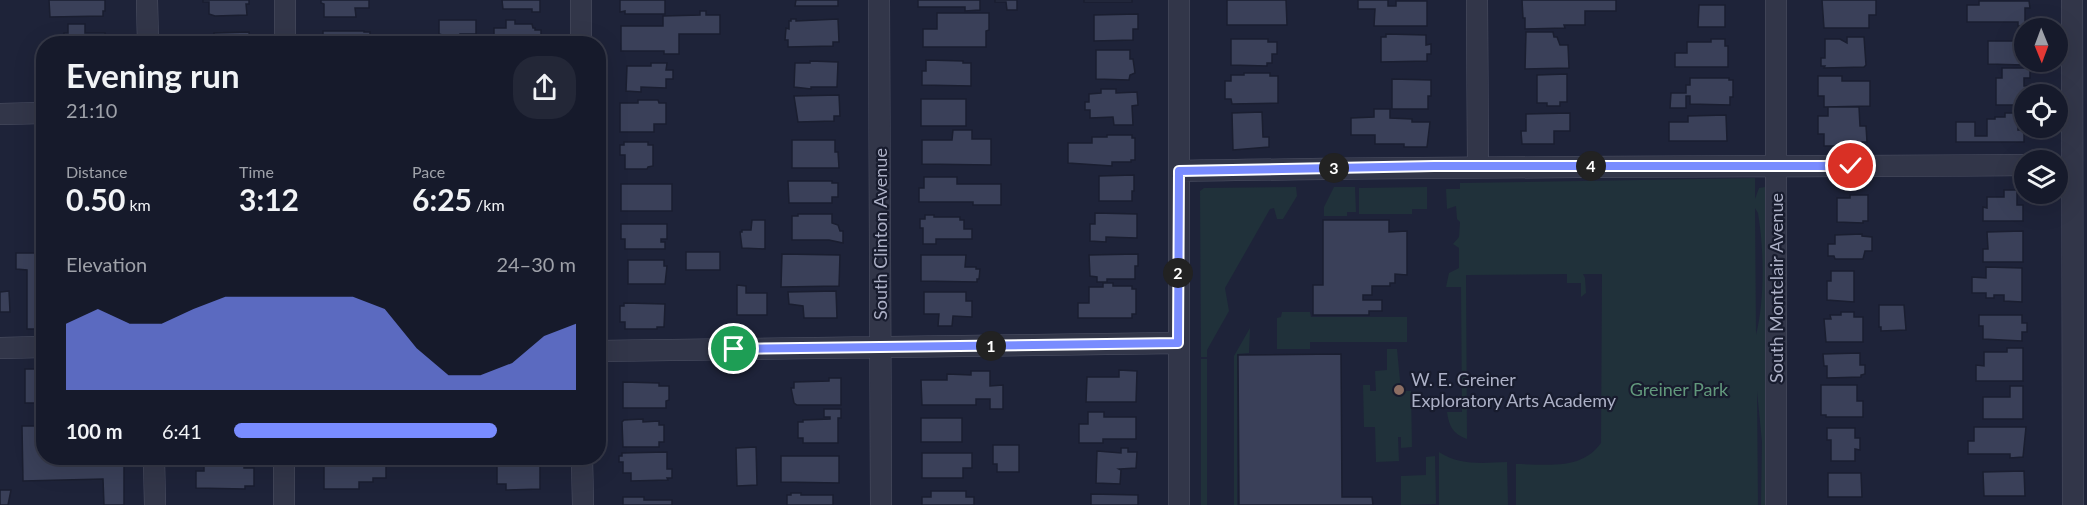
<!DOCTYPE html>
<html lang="en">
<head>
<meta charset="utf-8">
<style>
  :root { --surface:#161a2b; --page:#232737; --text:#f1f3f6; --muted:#9ea1a9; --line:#353847; --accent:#798cff }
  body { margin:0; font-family:Lato,sans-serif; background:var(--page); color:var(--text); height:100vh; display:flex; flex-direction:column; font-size:22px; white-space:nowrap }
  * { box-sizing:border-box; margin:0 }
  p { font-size:20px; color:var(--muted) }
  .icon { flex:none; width:33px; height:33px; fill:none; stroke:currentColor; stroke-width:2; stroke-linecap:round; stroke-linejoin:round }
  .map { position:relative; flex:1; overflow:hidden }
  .sheet { position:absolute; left:36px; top:36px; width:570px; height:429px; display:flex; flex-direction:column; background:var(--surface); border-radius:24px; box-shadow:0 6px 24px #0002,0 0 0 2px var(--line) }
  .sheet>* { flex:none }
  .needle { width:39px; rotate:179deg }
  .controls { position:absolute; left:2014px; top:18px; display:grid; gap:12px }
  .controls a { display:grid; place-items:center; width:54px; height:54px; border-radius:50%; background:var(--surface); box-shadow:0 6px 24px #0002,0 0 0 2px var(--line); font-size:30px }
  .pin { position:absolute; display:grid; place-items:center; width:51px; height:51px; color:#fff; margin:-26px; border:3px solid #fff; border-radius:50%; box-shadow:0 2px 6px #0007 }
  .km { position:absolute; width:30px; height:30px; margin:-15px; border-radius:50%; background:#222; color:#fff; font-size:16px; line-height:30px; text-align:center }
  .round { display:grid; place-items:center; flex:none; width:63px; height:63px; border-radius:24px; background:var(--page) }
  .overview { display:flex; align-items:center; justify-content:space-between; height:102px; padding:0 30px }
  h1 { font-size:33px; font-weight:700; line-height:45px }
  .metrics { display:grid; grid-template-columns:repeat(3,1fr); gap:9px; height:102px; padding:6px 30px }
  .metrics div { display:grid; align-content:center }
  .metrics b { font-size:30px; font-weight:700 }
  .metrics small { font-size:16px; font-weight:400 }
  .metrics p { font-size:16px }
  .chart { height:168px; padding:12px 30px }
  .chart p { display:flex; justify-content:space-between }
  .chart svg { width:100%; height:108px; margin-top:6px; fill:var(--accent); opacity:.7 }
  ul { padding:0 30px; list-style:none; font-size:20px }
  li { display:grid; grid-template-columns:96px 72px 1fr; align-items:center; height:45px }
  li i { height:15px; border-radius:8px; background:var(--accent) }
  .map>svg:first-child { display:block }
</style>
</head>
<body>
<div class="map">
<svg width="2087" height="505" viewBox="0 0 2087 505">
  <rect width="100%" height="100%" fill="#1e2339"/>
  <path fill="#20313a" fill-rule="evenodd" d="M1755,178V199L1759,188L1765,187V190L1766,505H1761L1762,442L1757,391L1758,505H1516V464C1547,464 1581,471 1601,443L1602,274H1583L1585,278L1586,293L1581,297V283H1567V274L1466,275L1467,439C1453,434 1449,426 1447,412H1462L1461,287H1446L1449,273L1459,268V248L1453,244L1459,237L1460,222L1457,219L1456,206L1447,209L1446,189H1460V183ZM1755,208L1758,213C1764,248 1765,300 1756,335Z
    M1296,187L1297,196L1283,219H1277L1274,208L1270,209L1225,288L1229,311L1207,350V357H1201L1200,191L1204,188Z
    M1334,187H1355L1356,212H1347V216H1324V207Z
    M1427,187V209H1412V214H1359V188Z
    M1282,312H1310L1311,317H1407V342H1310V349H1277V318L1281,317Z
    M1250,328L1249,353L1237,354V505H1234V356Z
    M1387,349H1397L1401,391H1411L1412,447L1401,448V437H1398L1399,461L1376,462L1375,427H1364L1363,385H1370V391H1376L1375,371L1387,370Z
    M1201,359H1207V505H1201Z
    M1439,452C1460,466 1483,463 1507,462L1508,505H1439Z
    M1435,456L1436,504L1401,505V476L1426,475V457Z"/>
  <path fill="#3a4059" stroke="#1a1e30" stroke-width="1.5" d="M49,0H105V11H103V16L50,17Z
    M203,0H249V4H246L247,15L215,16L209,14V2H203Z
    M321,0H369V8H355L356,17H324V4L321,3Z
    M502,0H540V12H532V9H503Z
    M620,0H665V14H625V11L620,12Z
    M796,0H838V6H795Z
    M918,0H980V10L965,11V7H918Z
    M995,0H1017V10H1007L1006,2H995Z
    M1084,0H1132V2H1084Z
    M1227,0H1286L1287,25H1227Z
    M1358,0H1388V6H1396V1H1427V26H1374L1375,9H1358Z
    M1522,0H1616V11H1585V25H1564L1565,28L1525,29V18H1523Z
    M1822,0H1876V15H1869V28H1824Z
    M1979,1H2029L2030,8H2025V26H2018V22H1967V5H1979Z
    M1699,5H1725V27H1698Z
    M700,11H706V15H720V34H679V54H664V51H621V26H663V16L700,15Z
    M937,13H989V30L986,31V47H923V29H937Z
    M1138,14V29H1133V40L1094,41V15Z
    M791,19H796V21L838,19L839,42H833V46L788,47V40H785L786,28L789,29V21H791Z
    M439,20H476V34H460V37H443V35L439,34Z
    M506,20H515V24H532L533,28H535V30H541V44H494V28H506Z
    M68,24H85V33H105V44H58V39H64V33H68Z
    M323,31H364V32H370V44H323Z
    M249,32L250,44H210V40H214V33Z
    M1526,32H1553L1554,37H1557L1560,45H1568L1569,68L1525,69Z
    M1386,34L1426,35V45L1431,44V54H1427V61L1381,62V37H1386Z
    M1847,37H1864L1866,65L1864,67L1824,68L1825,66H1821V58H1825V39H1840L1847,43Z
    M1231,39H1268V42H1277V54H1272V63H1267V66L1231,65Z
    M1711,39H1725V46H1728V67H1675V53H1687V42H1711Z
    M1988,41H2024V65L1988,64Z
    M1096,50H1130V59H1133L1135,73L1130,75L1129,80L1096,79Z
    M926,60L963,61V63H971V86L922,85V71H926Z
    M810,61L838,62L837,87H811V89L794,87L795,63H810Z
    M651,63H667L666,70H673V79H666V88L641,87V92L626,91L627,66H651Z
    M2002,68H2030V78H2024V86H2030V94H2025L2024,105H1996V78H2002Z
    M1244,73H1270V76H1278V103L1232,104L1231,99H1225V81H1231V75H1244Z
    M1567,74V102H1560V106H1547V103H1537V75Z
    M1818,76H1842V81H1870V106L1824,107V96H1818Z
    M1690,78H1729V80H1733V97H1730V105L1690,104V96H1686V108H1670L1671,93H1686V85H1690Z
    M1392,79L1431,80V96H1428V109H1392Z
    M1101,89H1116V93L1137,92L1138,105L1132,106L1133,125H1114L1113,117L1090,118V110H1085V102H1089V94L1101,93Z
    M839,95L840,116H834V121L798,122L794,96Z
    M921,99H966V126H921Z
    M638,100H658L659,103H666V124H654V132H620V103H638Z
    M1828,107H1859L1860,126H1866L1867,142H1862V146H1824V134H1818V116H1828Z
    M1374,109H1390V118L1412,119V122H1430L1427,147H1404V144H1375V135H1351V118L1374,117Z
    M1262,112L1263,137H1269V147L1233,150L1232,113Z
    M1570,113V131H1554V144H1522L1521,131H1526V114Z
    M2005,113H2023V127H2018V130H2024V142H1956V122H1975V136H1987V119H1995V117H2005Z
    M1726,115L1727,141H1669V122H1688V116Z
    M953,130H972V139H991V165L922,164V140H952Z
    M1107,135H1132V138H1135V160H1131V162H1112V166L1068,163V143H1092V137H1107Z
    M792,140H835V152H838L839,168H792Z
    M624,142H648V145H653V166L648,167L647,169H625V155H620V145H624Z
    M1134,175V191H1132V201H1099V176Z
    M924,177H957V184H1001V205H973V202H919V188H924Z
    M788,181H832V183H838V197H832V203H789Z
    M621,184H672V211H621Z
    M2004,190H2017V205H2023V221H1983V207L1987,208V197H2004Z
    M1850,195H1868V221H1863V223L1837,222V198H1850Z
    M1095,213L1137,214V238L1106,237V242L1090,241V224H1095Z
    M798,214H832V223L838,225L840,231H843V243L829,240H792V216H798Z
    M925,215H934V217H960V220H964V229H972V239H936V244H923V228H920V219H925Z
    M752,220H765V249L742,248L740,232H742V230H751Z
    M1323,220H1389V232L1407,231V275L1395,274V283H1390V286H1372V295H1363V300H1382V311H1369V315H1313V285H1323Z
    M621,224H667V239H661V242H665V249H625V239H621Z
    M2023,231V262H1983V249H1988L1987,232Z
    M1862,234V236L1872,237V251H1865L1863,259H1835L1834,256H1828V244H1835V235Z
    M686,252H720V270H686Z
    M16,253H43L44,329H27V270L16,269Z
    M782,254L840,255L839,286L781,287Z
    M1138,254V266H1135V279H1107V282H1097V277L1090,276L1089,255Z
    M921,255H966L965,267H976V269H980L979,279H977V282L921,281Z
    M628,260H664V266H667L665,284H628Z
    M1986,267L2022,268V302L2004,301V295H1994V298H1986V293H1972V277L1986,278Z
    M1831,271H1854V302L1827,300V281H1831Z
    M1103,283H1113V286H1132V289H1136V314H1132V318H1078V303H1089V287H1103Z
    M737,285L746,286V293H767V315H737Z
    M9,291L10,312H0V292Z
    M836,291L837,318H804L803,306L789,304L788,292Z
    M924,292H966V301H972V317L953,316L952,326H938L939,314H924Z
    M624,303L665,304L664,327H657V329H625V322H620V306H624Z
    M1879,305H1904L1906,330L1881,331V327H1879Z
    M1841,312H1854V317H1863V342H1826L1824,319H1831L1830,315H1841Z
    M1979,315H2022V323H2027V332H2022V341L1983,339V326H1979Z
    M2007,348H2023V381H1976V365L1984,366V352H2007Z
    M1860,353V365H1865V374L1861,375V377L1827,378V366H1824L1823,354Z
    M1341,354L1342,497H1372L1373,505H1239L1238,355Z
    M25,369H44V411H36V403H25Z
    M1119,370L1137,371L1136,402H1086L1087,377H1119Z
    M971,371H990V386L1003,385V409H990V399H976V405H922L921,380H947V374L971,375Z
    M829,378H841V405H797L794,403L791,388H794V382L829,381Z
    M623,382L659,383V386H669V400L666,401V408H623Z
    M1821,385H1857V401H1863V417H1826V415H1821Z
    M2010,386H2023V419H1983V397H2010Z
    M824,409H841V418H838V443H803V438H798V422H803V420L830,419V417H824Z
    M1088,412H1104V417H1136V439H1103V443H1079V424H1088Z
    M921,418H962V442H921Z
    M643,419V422L659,421V425H664V442H659V447H623L622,422L624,420Z
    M22,426H44V458H124V505H104L103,479L23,481Z
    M1974,427H2026L2023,457L2010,458V454H1968V441H1974Z
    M1827,428H1855V438H1860V450L1855,449V461H1831V440H1827Z
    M993,445H1019V472H997V464H993Z
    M756,447L757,485L737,486L736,448Z
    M1121,448H1128V452H1137L1136,468L1119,469L1121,470L1120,484L1096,483L1097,451L1121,453Z
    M667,452V469H672V478H667L668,480L631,481V473H623V462H619V456H622V453Z
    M922,453H972V468H963V478H922Z
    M781,456H839V483L781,482Z
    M235,458H253V465H244V468H254V486H245V489L196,488V471H204V465H235Z
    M344,458H374V465H386V478H373V482H359V489H324V464H344Z
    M502,458H537V463H540V489L506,490V484H497V466H504Z
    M2024,471L2025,496H1984L1983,472Z
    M1828,473H1861L1862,497H1828Z
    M0,490H11L8,505H0Z
    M931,491H966V497H974V505H922V497H931Z
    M791,493H801V495H833V505H787V495H791Z
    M1091,494L1138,495V505H1091Z
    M623,497H644V500H672V505H623Z"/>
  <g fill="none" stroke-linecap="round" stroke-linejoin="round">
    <g stroke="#4d5164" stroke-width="22">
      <path id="minor" d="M147,0L148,44
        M581,0V44
        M879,0L881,505
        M1179,0V505
        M1477,0L1478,167
        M1776,0V505
        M2072,0L2073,505
        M285,44V0
        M0,114L44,113
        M1179,171C1461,166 1743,167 2025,165
        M0,348L44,347
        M598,351L1178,343
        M154,458L155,505
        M284,458V505
        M582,458L583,505"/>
    </g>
    <use href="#minor" stroke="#323649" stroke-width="21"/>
  </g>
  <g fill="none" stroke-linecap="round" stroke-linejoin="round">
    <g stroke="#fff" stroke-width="12">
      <path id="route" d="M734,349L1178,343L1179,171L1434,166H1851"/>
    </g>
    <use href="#route" stroke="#798cff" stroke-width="8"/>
  </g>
  <circle fill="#8d6e63" stroke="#181c2e" stroke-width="2" cx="1399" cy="390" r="6"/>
  <g text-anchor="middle" stroke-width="4.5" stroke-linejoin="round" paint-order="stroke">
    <g font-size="18" fill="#acb0c6" stroke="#181c2e">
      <text transform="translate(881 234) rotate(-90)" y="6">South Clinton Avenue</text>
      <text transform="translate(1777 288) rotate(-90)" y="6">South Montclair Avenue</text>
    </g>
    <g font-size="18" fill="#acb0c6" stroke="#181c2e" text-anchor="start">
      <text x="1411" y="386">W. E. Greiner<tspan x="1411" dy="21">Exploratory Arts Academy</tspan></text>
    </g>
    <g font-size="18" fill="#62987c" stroke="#181c2e">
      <text x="1679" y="396">Greiner Park</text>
    </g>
  </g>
</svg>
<div class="controls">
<a><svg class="needle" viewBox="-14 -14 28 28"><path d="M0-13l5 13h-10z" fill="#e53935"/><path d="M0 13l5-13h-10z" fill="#9ea1a9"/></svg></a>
<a><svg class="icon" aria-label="locate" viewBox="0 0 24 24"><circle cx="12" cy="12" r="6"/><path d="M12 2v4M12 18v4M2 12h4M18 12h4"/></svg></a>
<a><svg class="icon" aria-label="layers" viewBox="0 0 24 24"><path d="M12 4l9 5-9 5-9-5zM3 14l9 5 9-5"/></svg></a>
</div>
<div class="pin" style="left:734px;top:349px;background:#1e9e55"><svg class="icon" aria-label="arrive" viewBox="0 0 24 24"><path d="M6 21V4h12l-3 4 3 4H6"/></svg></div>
<div class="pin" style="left:1851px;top:166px;background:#d93025"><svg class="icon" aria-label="check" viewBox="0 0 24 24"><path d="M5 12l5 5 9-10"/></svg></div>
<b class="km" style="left:991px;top:346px">1</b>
<b class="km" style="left:1178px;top:273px">2</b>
<b class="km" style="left:1334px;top:168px">3</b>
<b class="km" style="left:1591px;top:166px">4</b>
<section class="sheet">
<div class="overview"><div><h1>Evening run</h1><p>21:10</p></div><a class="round"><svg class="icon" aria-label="share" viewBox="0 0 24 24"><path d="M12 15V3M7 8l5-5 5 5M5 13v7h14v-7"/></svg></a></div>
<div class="metrics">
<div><p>Distance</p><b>0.50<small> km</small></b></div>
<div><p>Time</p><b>3:12</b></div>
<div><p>Pace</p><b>6:25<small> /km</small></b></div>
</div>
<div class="chart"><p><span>Elevation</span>24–30 m</p>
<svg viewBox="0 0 160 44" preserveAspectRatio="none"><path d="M0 44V17L10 11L20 17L30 17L40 11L50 6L60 6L70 6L80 6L90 6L100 11L110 27L120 38L130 38L140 33L150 22L160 17V44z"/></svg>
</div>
<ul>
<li><b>100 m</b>6:41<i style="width:77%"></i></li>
</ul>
</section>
</div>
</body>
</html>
